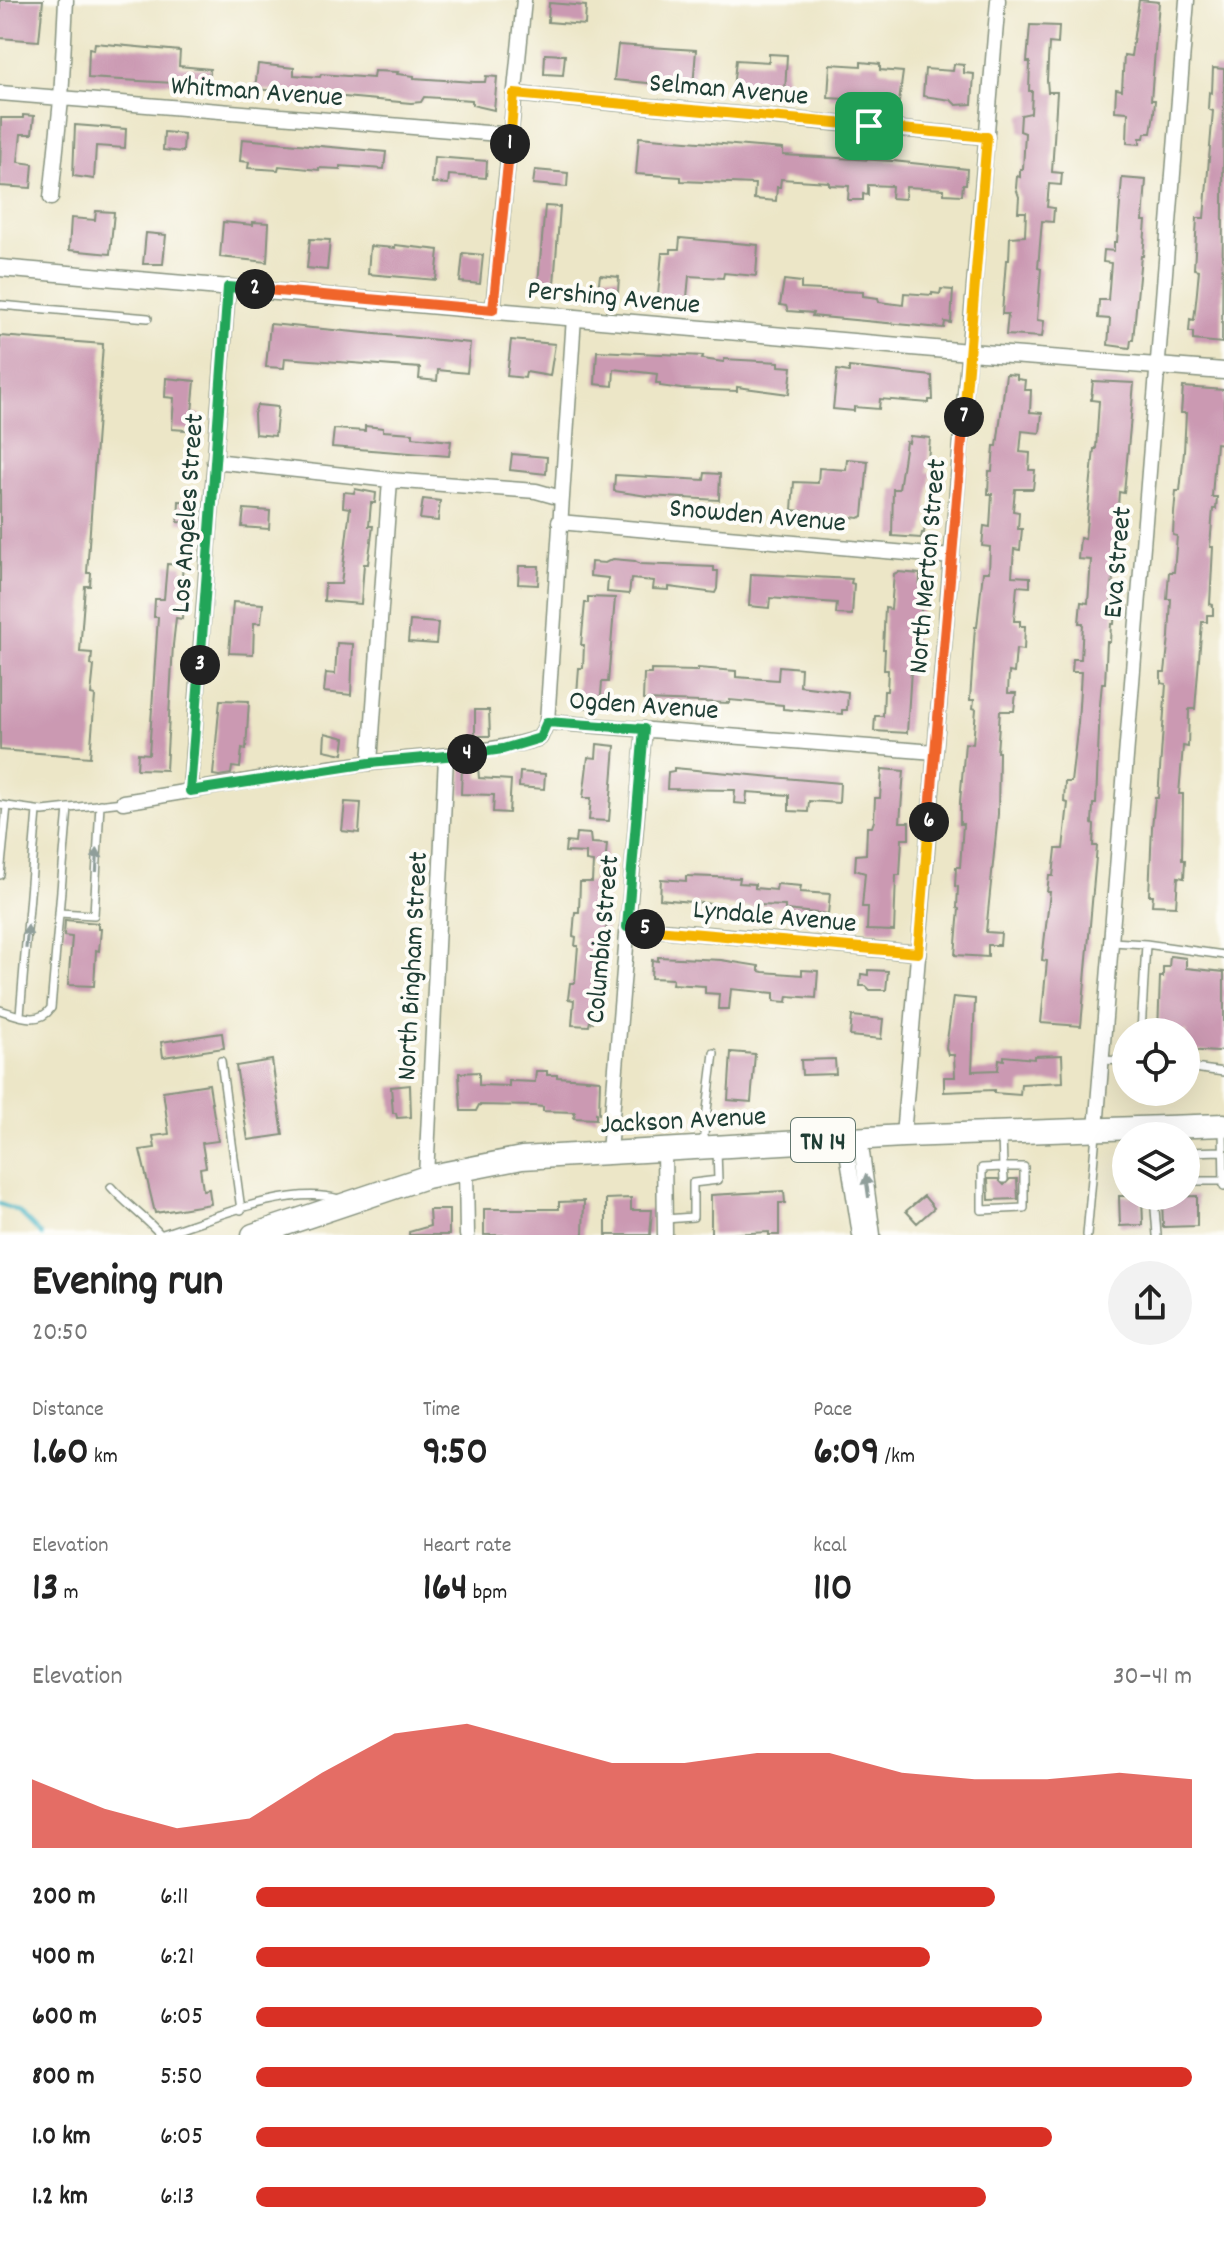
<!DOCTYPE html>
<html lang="en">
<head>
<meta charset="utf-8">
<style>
  :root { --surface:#fff; --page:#f2f2f2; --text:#222; --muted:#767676; --accent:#d93025 }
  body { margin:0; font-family:Dekko,sans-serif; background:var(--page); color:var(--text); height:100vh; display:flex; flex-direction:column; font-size:30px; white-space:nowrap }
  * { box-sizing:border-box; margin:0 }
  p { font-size:26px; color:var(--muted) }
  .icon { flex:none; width:44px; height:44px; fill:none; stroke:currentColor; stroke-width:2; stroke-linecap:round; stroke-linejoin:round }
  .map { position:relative; height:1235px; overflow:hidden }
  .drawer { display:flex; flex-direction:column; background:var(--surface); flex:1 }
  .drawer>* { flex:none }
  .controls { position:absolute; left:1112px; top:1018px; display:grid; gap:16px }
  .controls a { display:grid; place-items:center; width:88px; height:88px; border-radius:50%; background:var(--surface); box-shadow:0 8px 32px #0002; font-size:40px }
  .pin { position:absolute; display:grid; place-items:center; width:68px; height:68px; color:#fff; margin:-34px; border-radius:16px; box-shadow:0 4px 12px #0006 }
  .km { position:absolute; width:40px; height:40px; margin:-20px; border-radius:50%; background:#222; color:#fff; font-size:22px; line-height:40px; text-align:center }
  .round { display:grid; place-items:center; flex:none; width:84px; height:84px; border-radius:42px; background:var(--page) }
  .summary { display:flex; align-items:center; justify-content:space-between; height:136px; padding:0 32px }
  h1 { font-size:44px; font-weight:700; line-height:60px }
  .stats { display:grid; grid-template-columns:repeat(3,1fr); gap:12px; height:136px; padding:8px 32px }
  .stats div { display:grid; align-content:center }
  .stats b { font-size:40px; font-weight:700 }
  .stats small { font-size:22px; font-weight:400 }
  .stats p { font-size:22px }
  .chart { height:224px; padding:16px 32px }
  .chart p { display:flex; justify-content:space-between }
  .chart svg { width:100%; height:144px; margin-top:8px; fill:var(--accent); opacity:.7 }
  ul { padding:0 32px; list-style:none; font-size:26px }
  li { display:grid; grid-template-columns:128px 96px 1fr; align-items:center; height:60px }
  li i { height:20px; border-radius:10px; background:var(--accent) }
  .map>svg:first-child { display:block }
</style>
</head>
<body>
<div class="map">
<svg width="1224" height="1235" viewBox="0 0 1224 1235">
  <rect width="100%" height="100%" fill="#fdfcf7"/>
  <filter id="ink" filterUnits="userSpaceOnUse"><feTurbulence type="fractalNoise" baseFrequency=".0125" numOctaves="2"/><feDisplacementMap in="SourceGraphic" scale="16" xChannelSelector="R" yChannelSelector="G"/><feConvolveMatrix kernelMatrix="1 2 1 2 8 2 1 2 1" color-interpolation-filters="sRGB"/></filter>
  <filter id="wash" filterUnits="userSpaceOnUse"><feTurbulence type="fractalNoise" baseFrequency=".006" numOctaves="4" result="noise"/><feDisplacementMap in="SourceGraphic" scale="32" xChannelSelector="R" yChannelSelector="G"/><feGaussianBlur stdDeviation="1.8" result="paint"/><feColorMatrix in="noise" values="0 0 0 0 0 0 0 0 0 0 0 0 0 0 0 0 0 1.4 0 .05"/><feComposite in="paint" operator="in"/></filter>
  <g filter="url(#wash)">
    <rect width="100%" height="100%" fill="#ece6c7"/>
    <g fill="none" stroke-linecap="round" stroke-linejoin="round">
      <path stroke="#49b6c6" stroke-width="4" d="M0,1204L18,1211L42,1235"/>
    </g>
    <g id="blocks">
      <path fill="#cb99b2" d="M0,0H43L39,41L0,38Z
        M1139,0L1159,2L1151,100H1155L1154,113L1151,133H1145L1144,138H1140V144L1127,143L1128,112L1115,111L1116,89L1122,90L1124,55L1131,56Z
        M549,3L586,6L585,25L548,22Z
        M1030,25L1059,26L1058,44L1049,43L1047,80L1048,92H1057L1052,172L1062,173L1061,185L1049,184L1047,207L1054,208L1053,222L1042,221L1038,268L1041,269L1037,320L1044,321L1042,337L1006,335L1008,314H1002L1006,260H1009L1010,237L1025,236L1026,212H1018L1019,197L1016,188L1017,176L1020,177V169H1023L1025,133L1020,131L1021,115L1031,113L1032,91H1029L1030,62H1027Z
        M95,43L180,51L179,66L210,69L208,85L88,78L89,48L94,49Z
        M618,45L696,50L693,87L614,80Z
        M545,54L565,55L563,75L544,74Z
        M769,54L787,55L785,93L733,89L736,60L769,62Z
        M861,62L880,64V70L903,72L899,102L828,98L830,64L861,66Z
        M258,64L294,68V75L320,77L321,74L373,78L374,71L398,72L397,74L414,76V78L474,82H485L486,76L497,77L494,110L472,105V100L424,97L421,102L411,103L255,89Z
        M954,64L964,65V73L974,74L972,104L956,105L951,100L923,96L925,69L953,71Z
        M1213,68L1224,69L1222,343L1193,340V332H1189L1190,319L1194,320L1197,292L1199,270L1194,269L1197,218H1204L1213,111L1208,109L1209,92L1212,93Z
        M23,115L34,116L32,134H21L18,162L33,164L31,188L0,186L1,118H23Z
        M75,125L126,129L125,148L96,146L94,179L73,176Z
        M164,132L184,134L183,152L163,150Z
        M639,137L783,149V155L893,161L967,169L966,184H963L962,195L944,194V189L906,187L905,199L891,198L892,186L868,185V195L863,194V200H848L849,186L829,185V182L781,179L780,187H777L776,201L754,199L755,184L681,181V177L636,174Z
        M242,139L386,152L384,169L340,166V169L319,168V170L279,166L278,170L248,168L249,162L240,161Z
        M434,157L487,161L486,178L449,175L448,184L432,183Z
        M535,170L568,173L567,187L533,184Z
        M1122,178L1146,180L1143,221H1146L1143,256H1141L1133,340H1131L1130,348L1108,345L1110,319L1098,318L1099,300H1108L1111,263L1103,262L1104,250L1114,251V242H1117Z
        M545,206L560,207L554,284L538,283Z
        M96,211L114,212L110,254L69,250L71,218L95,220Z
        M223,222L253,225V222L269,223L267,262L220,257Z
        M146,233L166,235L163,264H143Z
        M680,238L758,245L756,276L724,273L723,278L689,276L686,308L657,306L662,253H671V249H679Z
        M310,239L330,240L327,270L307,268Z
        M395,245L439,250L436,280L368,274L370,246L395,248Z
        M463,253L483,255L480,284L460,282Z
        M600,275L619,277L618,291L598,289Z
        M784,280L801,282V289L863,292V296L878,298L879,302L903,305L904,293L932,295V293L940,294L941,289L953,290L951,323L945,322L944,328L930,327L812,316L813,313L788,311L786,306L780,305Z
        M270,324L470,343L467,373L438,370L437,381L419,379L420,368L285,358L284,368L266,367Z
        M0,336L103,344L87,573H91L90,586H85L80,652L92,653L91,665L94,666L91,695L95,696L90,757L0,750Z
        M511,340L555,344L550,376L526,372L525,378L507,376Z
        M597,351L703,356L702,359L724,362V359L779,362V366L792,367L789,394L737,387V391L681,389L660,386V383H656L657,374L614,369L613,386L595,384Z
        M849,367L932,376L933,400H929V403L880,399L879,409L854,407V411L833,409L837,370L849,372Z
        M1006,374L1017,375V379L1025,380L1024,390H1031L1030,412L1042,413L1040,433L1022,431L1020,452L1030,453L1029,470H1035L1033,489H1015L1013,511L1019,512L1018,529H1022L1020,550L1014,549L1012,576L1030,577V587L1017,586L1014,621H1020V626H1025L1024,650L1016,649L1014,673L1009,672L1008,693H1016L1014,711H1000L997,752H999L998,814L986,932L1001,933L1000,945H988V957L955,955L959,909L957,908L958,887L955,886L956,867H960L963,824H960V802L965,743L973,744L976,709L973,708L974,700H970L975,627H977L983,572H989L990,547L982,546L984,526L990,527L992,494H988L989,471H992L994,446H997Z
        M166,378L195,381L192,413L201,414L199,431L172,429L174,398L165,397Z
        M1093,381L1134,383L1124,493L1119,492L1111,605L1115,606L1114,624H1111L1110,642H1107L1105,683H1102L1100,705L1096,804H1093L1092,824L1094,825L1093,846H1097L1081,1026L1041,1023L1047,961L1042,960L1050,892H1047L1049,876H1053L1056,849H1063L1068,803L1064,802L1065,782H1071L1078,723L1081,672H1072L1073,659H1081L1083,623H1079L1081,602L1088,603L1091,560L1078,559L1080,538L1085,539L1094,449H1096L1099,401L1091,400Z
        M1183,387L1224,390V444L1216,443L1212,497H1217L1216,509H1213L1210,547H1213L1210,604L1213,605V615H1207V622H1202L1195,709H1189L1188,747L1183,746L1179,794H1183L1182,860H1185L1184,878L1178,877L1176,906L1152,905L1153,895H1149L1152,827L1155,798H1158L1166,684L1161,683V672H1165L1169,637L1171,599H1167L1169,572H1174L1177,536L1173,535L1174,513L1176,491H1180L1184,452L1186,413H1181Z
        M257,405L278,407L275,436L255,434L254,414Z
        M365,426L383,428V431L413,433V437L451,441L449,456L332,447L334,429L365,431Z
        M910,436L930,438L927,472H931L924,533H922L921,538L892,536L893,489H899L906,442L909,443Z
        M512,454L547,457L546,474L510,470Z
        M847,459L868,461L863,516L859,518L792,510L794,482L818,483L819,468L846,470Z
        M705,473L720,474L719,500L647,496L614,491L615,475L704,480Z
        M355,489L376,493L375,503H371L369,526H373L368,564H364L361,604L324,601L325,584H341L350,508L343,507L344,492L354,493Z
        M423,499L440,501L438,521L420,519Z
        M179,501L196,502L194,523L178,522Z
        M244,509L270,511L269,529L242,527Z
        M613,559L635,561L640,564L714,567V571H718L717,589L715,593L669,587V590L653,589L654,581L631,579L629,594L607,592L608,578L590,576L591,562L605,563Z
        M167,564L183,565L180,600H183L182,619L176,618L173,645L166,770L137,769L138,753L149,754L158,617H154L155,599H164Z
        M519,566H539L538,585L518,584Z
        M898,572L920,574L919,605L921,606V619L916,620L915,641H918V653L912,654L907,733L874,731L875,716H883L884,691H887L888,670H884L885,649H883L885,608L891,609L894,574Z
        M751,574L852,579L851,583L854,584L852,615L836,614L837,603L796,600L770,598L769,608L749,606Z
        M588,597L615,598L608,682H602L600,708L576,707L579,668H583L584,645H581L585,603H588Z
        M233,602L263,604L261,623H254L253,654L229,653Z
        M410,621L438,623L436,644L408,642Z
        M337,643L353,644L351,695L324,692L326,673L335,674Z
        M779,666L801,668L800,686L848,692L847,710H842V714L783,709V705L730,700V703L643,700L644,674H651V670L698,671V668L736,671V677L778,680Z
        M220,700L249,701L246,749L242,748L240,768L232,767L231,774L219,776L213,775Z
        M475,710H489L490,736H475Z
        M325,733L345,738L343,754L324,750Z
        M597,744L615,746L609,821L589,820L591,798H583L588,757L596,758Z
        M462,767H478L479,778L511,780L509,813L493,812L494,795L461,794Z
        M674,768L840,783L839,803L809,801L808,812L789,811V795L747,792L746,804L734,803L735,790L667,789L668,772L674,771Z
        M882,769L904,771L900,822H909V839H902L900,875H896L894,931L867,930L868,907H862L865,873L855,870L856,855L866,854L867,827H872L874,821L875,798H880Z
        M520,772L545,774L544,789L519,787Z
        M345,802L361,803L359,833L342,831Z
        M576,833L590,834L591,843L607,844L603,888H606L605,910H608L606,930L601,969H598L593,1022L590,1021L589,1026L572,1025L574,1000L568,999L570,983H575L578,946H575L576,937L573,936L575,912H579L580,882H592L593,862L586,861V853L565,852L566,842L575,843Z
        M686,876L740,878L739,883L755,884V888L776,890L777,884L801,886L800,892L830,894L828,914L785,910V906L759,905L758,907L754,908L660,899L661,879L686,881Z
        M65,920L98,923V929H101L99,951L96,950L94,986L68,985L72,937L64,936Z
        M1170,956L1186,958V968L1224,972V1048L1218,1052L1186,1050V1032H1158L1160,977H1163V967H1169Z
        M658,957L721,960L759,966V971L763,972L802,975V970L818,971L816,998L788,996L787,1002L774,1001V993L731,989L729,1009H718L719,994L705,993V986L672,984L673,979L651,978L652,960L658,961Z
        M868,970L888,971L886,990H870L866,986H860L861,974L868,975Z
        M953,997L975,999L972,1071L998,1070L999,1059L1004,1060V1056L1034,1059V1056L1062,1055L1063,1082L1021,1084L1020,1095L994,1093V1090L944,1092V1077H955L954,1055H948L946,1048Z
        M852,1016L883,1019L881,1039L850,1036Z
        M222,1033L224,1048L163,1057L161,1042Z
        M731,1052L755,1054L751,1102L728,1100Z
        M835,1059L836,1074L802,1075L801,1060Z
        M272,1060L283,1135L248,1140L236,1066Z
        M536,1071H547V1075H557V1077L600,1080L599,1114L596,1113V1119L574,1118L575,1112L543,1111V1107L534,1106L479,1105L476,1111H461L459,1073L479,1072V1085L509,1086V1081L535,1082Z
        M209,1084L218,1141L202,1143L206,1167L200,1168L203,1190L209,1189L211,1204L155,1213L140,1150L155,1148L153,1136L169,1134L163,1091Z
        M410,1085L411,1117L397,1118L396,1113H393L391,1087Z
        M988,1179H998L1004,1185L1010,1179H1017L1018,1199L989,1200Z
        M784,1191L785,1203H779V1235H769V1232L711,1235V1195Z
        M924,1196L934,1208L917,1223L906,1211Z
        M1119,1196H1142L1143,1225L1120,1226Z
        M1197,1196V1226L1163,1227L1162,1197Z
        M631,1198V1210H652L650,1235H606V1199Z
        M584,1201L583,1235H484V1209H559V1202Z
        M429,1210H449V1235H409V1232L430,1226Z"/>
    </g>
  </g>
  <g filter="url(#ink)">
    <use href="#blocks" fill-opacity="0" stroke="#86927e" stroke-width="2"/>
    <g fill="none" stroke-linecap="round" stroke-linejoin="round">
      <g stroke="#86927e" stroke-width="10">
        <path id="service" d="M0,305L148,318
          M0,805L43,811L123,802
          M0,875L7,806
          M59,913L94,915L100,804
          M1112,942L1146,944L1141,1032
          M1146,944L1224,955
          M0,1010C17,1015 39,1026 51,1008L68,808
          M20,1015L37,811
          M1102,1060L1126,1061
          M221,1061L241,1210
          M1186,1067L1224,1072
          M1223,1128L1224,1186
          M1002,1134L1003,1167H1024V1208L982,1210V1168L1003,1167L1004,1179
          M703,1143L714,1053
          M1186,1152L1223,1151
          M1186,1181H1224
          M111,1187C127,1205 145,1217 161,1235
          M1154,1196L1157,1235
          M665,1219L693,1217V1183L718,1180L717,1150
          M160,1235C210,1219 290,1184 339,1199
          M1087,1235L1096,1134"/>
      </g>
      <g stroke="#86927e" stroke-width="17">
        <path id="minor" d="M0,93L511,135
          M514,94L987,137
          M51,198L61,100L66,0
          M493,310L524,0
          M214,461L390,480L536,491L561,498
          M559,522L952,557
          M547,722L574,317
          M370,763L390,480
          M190,791L228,287
          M123,802C205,789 288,772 370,763C428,756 483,755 540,738L547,722L935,752
          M627,927L918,953
          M1096,1129L1187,0
          M903,1136L998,0
          M860,1138L873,1235
          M845,1139L860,1235
          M664,1149L665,1235
          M609,1152L644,729
          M466,1168L467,1235
          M426,1177L446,757"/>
      </g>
      <g stroke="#86927e" stroke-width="19">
        <path id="tertiary" d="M0,268L969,352L1224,371"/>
      </g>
      <g stroke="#86927e" stroke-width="25">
        <path id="primary" d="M253,1235L426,1177L522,1158L903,1136L1224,1125"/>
      </g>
      <use href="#service" stroke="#fff" stroke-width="7"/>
      <use href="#minor" stroke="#fff" stroke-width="14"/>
      <use href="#tertiary" stroke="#fff" stroke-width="16"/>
      <use href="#primary" stroke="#fff" stroke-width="22"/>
    </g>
    <defs><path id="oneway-solid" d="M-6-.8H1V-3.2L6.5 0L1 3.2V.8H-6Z" transform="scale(2)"/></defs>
    <g fill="#8f9e9a">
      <use href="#oneway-solid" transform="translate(97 860) rotate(-87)"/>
      <use href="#oneway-solid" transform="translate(27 937) rotate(-85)"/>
      <use href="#oneway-solid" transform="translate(867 1186) rotate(-98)"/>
    </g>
  </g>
  <g fill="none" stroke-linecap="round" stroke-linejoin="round" filter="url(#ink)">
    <g stroke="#fff" stroke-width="16">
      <path id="split-1" d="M510,144L514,94L869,126"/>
    </g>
    <g stroke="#fff" stroke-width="16">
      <path id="split-2" d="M255,289L493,310L510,144"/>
    </g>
    <g stroke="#fff" stroke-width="16">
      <path id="split-3" d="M200,665L228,287L255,289"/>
    </g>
    <g stroke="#fff" stroke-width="16">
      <path id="split-4" d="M200,665L190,791L370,763L467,754"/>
    </g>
    <g stroke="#fff" stroke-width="16">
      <path id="split-5" d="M467,754L503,749L540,738L547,722L644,729L627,927L645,929"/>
    </g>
    <g stroke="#fff" stroke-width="16">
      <path id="split-6" d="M645,929L918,953L929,822"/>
    </g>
    <g stroke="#fff" stroke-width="16">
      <path id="split-7" d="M929,822L964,417"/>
    </g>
    <g stroke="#fff" stroke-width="16">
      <path id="split-8" d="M869,126L987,137L964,417"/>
    </g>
    <use href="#split-1" stroke="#f5b400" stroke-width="10"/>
    <use href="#split-2" stroke="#f0652b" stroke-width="10"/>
    <use href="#split-3" stroke="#22a559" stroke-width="10"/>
    <use href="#split-4" stroke="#22a559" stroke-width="10"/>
    <use href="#split-5" stroke="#22a559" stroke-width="10"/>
    <use href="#split-6" stroke="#f5b400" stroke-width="10"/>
    <use href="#split-7" stroke="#f0652b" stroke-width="10"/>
    <use href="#split-8" stroke="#f5b400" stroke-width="10"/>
  </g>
  <g text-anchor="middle" stroke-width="8" stroke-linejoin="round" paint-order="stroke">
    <rect fill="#fdfcf7" stroke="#62766e" stroke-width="2" x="791" y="1118" width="64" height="44" rx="6"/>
    <g font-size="26" font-weight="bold" fill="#1f3d34">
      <text x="823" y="1149">TN 14</text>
    </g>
    <g font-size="28" fill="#1f3d34" stroke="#fdfcf7">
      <text transform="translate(729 87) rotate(5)" y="10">Selman Avenue</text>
      <text transform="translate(257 89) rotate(4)" y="10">Whitman Avenue</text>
      <text transform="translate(614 295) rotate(5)" y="10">Pershing Avenue</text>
      <text transform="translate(185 513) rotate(-86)" y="10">Los Angeles Street</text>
      <text transform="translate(758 513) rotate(5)" y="10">Snowden Avenue</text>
      <text transform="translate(1115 562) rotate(-85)" y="10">Eva Street</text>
      <text transform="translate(925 566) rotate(-85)" y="10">North Merton Street</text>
      <text transform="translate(644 703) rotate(4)" y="10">Ogden Avenue</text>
      <text transform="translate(775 914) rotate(5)" y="10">Lyndale Avenue</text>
      <text transform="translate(600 939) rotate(-85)" y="10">Columbia Street</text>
      <text transform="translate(410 966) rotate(-87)" y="10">North Bingham Street</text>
      <text transform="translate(683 1118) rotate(-3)" y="10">Jackson Avenue</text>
    </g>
  </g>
</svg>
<div class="controls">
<a><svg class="icon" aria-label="locate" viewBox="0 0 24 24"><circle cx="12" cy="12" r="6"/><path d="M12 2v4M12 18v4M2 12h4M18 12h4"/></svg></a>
<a><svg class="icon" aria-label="layers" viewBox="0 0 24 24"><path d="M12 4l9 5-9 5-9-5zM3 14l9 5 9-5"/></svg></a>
</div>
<div class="pin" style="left:869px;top:126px;background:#1e9e55"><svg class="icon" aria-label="arrive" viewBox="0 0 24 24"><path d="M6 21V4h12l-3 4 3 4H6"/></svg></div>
<b class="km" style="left:510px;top:144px">1</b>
<b class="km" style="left:255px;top:289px">2</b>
<b class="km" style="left:200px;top:665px">3</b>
<b class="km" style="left:467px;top:754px">4</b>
<b class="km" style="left:645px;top:929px">5</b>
<b class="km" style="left:929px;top:822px">6</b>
<b class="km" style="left:964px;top:417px">7</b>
</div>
<section class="drawer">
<div class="summary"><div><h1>Evening run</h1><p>20:50</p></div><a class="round"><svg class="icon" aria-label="share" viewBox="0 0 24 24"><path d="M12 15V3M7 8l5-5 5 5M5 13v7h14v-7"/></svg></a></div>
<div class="stats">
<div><p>Distance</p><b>1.60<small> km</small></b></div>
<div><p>Time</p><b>9:50</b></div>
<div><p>Pace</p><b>6:09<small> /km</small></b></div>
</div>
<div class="stats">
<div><p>Elevation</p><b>13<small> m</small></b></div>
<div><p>Heart rate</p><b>164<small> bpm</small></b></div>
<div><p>kcal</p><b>110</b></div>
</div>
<div class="chart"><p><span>Elevation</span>30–41 m</p>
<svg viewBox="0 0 160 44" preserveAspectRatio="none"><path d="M0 44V23L10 32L20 38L30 35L40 21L50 9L60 6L70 12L80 18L90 18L100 15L110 15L120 21L130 23L140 23L150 21L160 23V44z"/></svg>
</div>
<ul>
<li><b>200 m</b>6:11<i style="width:79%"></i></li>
<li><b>400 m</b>6:21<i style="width:72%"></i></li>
<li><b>600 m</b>6:05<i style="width:84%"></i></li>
<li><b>800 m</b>5:50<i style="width:100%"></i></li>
<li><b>1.0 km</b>6:05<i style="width:85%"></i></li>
<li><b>1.2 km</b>6:13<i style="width:78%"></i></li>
</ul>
</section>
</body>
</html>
